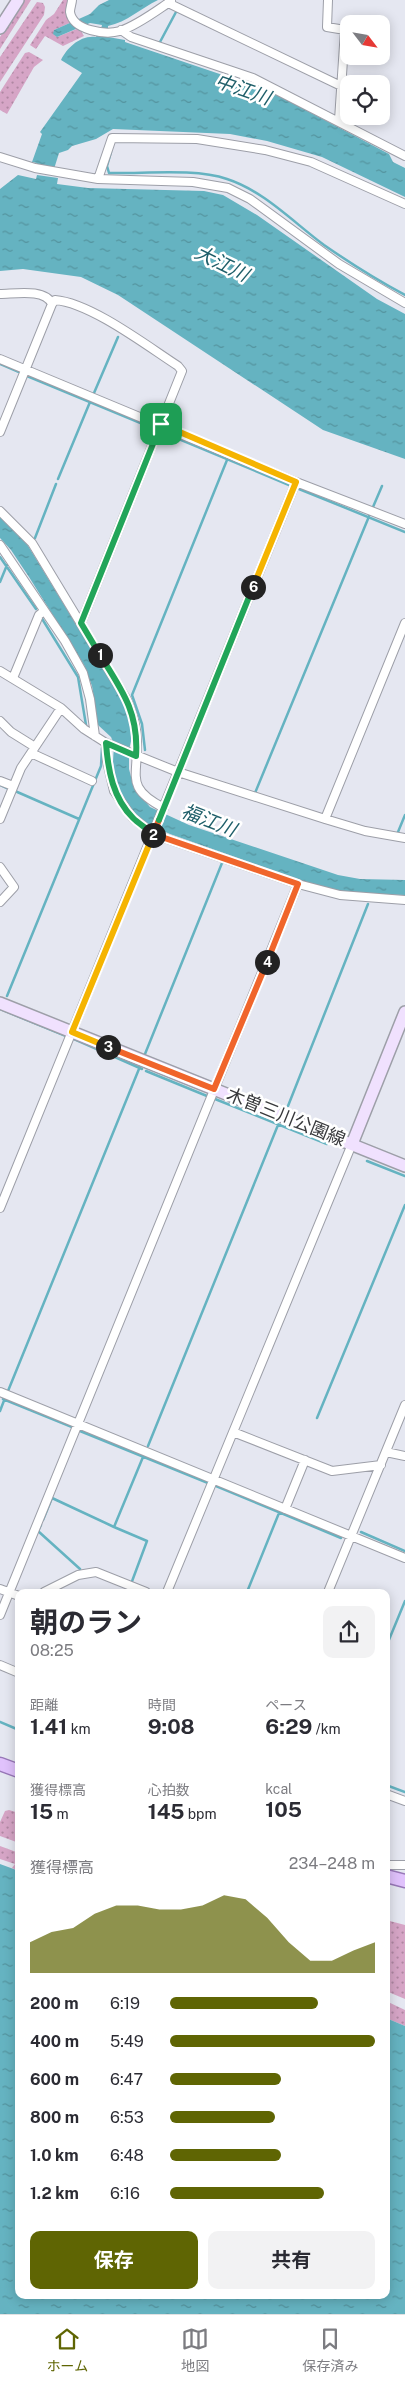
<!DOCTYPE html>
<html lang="ja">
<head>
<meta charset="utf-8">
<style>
  :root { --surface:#fff; --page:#f2f2f3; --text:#2b2b33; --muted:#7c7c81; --line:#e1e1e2; --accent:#5f6503 }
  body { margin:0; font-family:"Public Sans","Noto Sans JP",sans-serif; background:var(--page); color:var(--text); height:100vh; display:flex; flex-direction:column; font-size:19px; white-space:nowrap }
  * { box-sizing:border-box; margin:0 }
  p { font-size:16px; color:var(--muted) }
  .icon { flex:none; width:28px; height:28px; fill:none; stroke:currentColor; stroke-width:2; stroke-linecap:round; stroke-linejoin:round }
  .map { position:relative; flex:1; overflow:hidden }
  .side { position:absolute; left:15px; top:1589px; width:375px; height:710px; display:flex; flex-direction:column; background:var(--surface); border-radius:10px; box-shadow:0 2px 12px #0003 }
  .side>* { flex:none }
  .needle { width:32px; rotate:121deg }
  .buttons { position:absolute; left:340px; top:15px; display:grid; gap:10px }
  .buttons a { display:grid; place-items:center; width:50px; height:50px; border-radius:10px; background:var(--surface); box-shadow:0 2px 12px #0003; font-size:25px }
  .pin { position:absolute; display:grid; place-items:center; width:42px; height:42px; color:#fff; margin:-21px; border-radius:10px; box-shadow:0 2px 8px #0006 }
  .km { position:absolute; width:25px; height:25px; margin:-12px; border-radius:50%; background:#222; color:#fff; font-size:14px; line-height:25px; text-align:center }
  .round { display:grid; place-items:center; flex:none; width:52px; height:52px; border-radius:10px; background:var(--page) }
  .headline { display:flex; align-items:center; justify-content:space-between; height:85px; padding:0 15px }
  h1 { font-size:28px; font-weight:700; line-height:38px }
  .metrics { display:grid; grid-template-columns:repeat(3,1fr); gap:8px; height:85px; padding:5px 15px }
  .metrics div { display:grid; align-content:center }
  .metrics b { font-size:21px; font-weight:700 }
  .metrics small { font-size:14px; font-weight:400 }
  .metrics p { font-size:14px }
  .chart { height:140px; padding:10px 15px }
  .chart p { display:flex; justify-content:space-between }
  .chart svg { width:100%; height:90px; margin-top:5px; fill:var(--accent); opacity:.7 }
  .button { display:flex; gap:10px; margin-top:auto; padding:10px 15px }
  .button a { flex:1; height:58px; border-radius:10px; background:var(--accent); color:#fff; font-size:20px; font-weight:700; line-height:58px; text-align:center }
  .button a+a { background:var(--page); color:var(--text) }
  ul { padding:0 15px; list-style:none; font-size:16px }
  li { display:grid; grid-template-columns:80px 60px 1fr; align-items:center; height:38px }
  li i { height:12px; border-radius:6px; background:var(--accent) }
  .dock { display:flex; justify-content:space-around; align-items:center; height:70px; border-top:1px solid var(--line); background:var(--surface); font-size:14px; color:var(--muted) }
  .dock a { display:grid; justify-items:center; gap:2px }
  .dock .selected { color:var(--accent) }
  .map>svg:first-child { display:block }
</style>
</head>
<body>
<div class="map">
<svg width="405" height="2314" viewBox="0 0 405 2314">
  <defs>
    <pattern id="grass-dots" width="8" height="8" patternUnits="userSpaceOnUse" patternTransform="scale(1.25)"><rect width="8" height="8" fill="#d6a5c6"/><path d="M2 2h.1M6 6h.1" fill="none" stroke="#af87a2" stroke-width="1.8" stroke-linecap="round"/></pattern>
    <pattern id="water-ripples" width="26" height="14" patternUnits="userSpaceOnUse" patternTransform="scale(1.25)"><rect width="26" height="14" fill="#65b3c1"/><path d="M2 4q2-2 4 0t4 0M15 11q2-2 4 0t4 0" fill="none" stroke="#54939e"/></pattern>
  </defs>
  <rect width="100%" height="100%" fill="#e5e7f1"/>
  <path fill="url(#grass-dots)" d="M23,0H31L0,49V37Z
    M63,0H71L72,22L54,30L57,37L79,28L84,36L63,46L45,36L36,49L30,45L46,20L54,14Z
    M37,2L43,3L45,7L44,15L0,82V57Z
    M29,52L43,60L34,67L7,114L0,110V92L25,53Z
    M9,1810L19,1813V1843L0,1836V1822L5,1811Z
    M0,1846L19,1853V1871L12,1868L15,1864L0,1859Z
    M386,1920L405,1925V1999L386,1991Z
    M386,2001L405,2010V2026L386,2018Z"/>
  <path fill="url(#water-ripples)" d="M109,0H158C141,8 127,22 108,26V29H101L102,25L90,23L57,37L53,34L54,30L90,14L99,5Z
    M98,33L108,34V37L125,40V42L270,91L389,154L393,162L405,168V197L322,157L267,141L230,134L113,129L96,139L72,146L68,150L59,153L54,169L37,166V163L32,162L42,134L40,132L82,73L61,60C67,48 80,35 96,37Z
    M18,175L36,179L37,175L58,178L57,184L88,188L204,191L223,195L257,215L377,299L405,314V459L323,430L118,295L81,277L23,269L0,271V189Z
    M0,516L27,544L126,706L132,737L129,750V769L134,788L150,807L189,825L338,875L360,879L405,880V895L352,894L325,889L170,834L151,826L135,814L123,799L116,786L113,762L114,744L111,737L98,725L92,686L84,665L29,577L11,550L0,538Z
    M0,1864L19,1871V2295H386V2018L405,2026V2314H0Z"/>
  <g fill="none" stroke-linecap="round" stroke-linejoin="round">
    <path stroke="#65b3c1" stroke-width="2.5" d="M160,42L176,12
      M111,152L107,166L109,173C143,174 195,168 227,179C264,191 293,222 324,245C350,263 377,280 405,295
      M0,364L19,372
      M27,376L155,429
      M94,393L118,337
      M162,432L289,485
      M58,479L90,402
      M299,489L405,532
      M373,507L382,486
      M35,538L56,484
      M0,557L36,609
      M0,582L7,565
      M41,617L78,677L86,725
      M145,750L142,724L132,695L227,460
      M0,785L9,789
      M15,791L79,819
      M255,793L370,514
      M398,832L405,815
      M7,996L101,766L102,748
      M0,1009L66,1036
      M74,1039L142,1069
      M145,1054L222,863
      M146,1071L207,1096
      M215,1099L327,1144
      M288,1106L368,904
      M367,1161L405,1176
      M8,1391L141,1064
      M3,1399L72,1427
      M0,1411L5,1398
      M317,1418L405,1205
      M80,1431L208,1483
      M148,1446L278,1125
      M216,1486L341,1538
      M43,1520L52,1498L114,1527
      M41,1525L38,1531L80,1569
      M361,1532L405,1551
      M131,1584L147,1541L114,1527L143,1457
      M247,1592L279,1513
      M386,1647L405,1601
      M0,1722L19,1730
      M386,1785L405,1792"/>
    <g stroke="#9d9fa8" stroke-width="10">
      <path id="street" d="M72,0C72,3 70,8 70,12C73,31 106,35 120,31C138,25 156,11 171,1
        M328,0L327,27L345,30L339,120
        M168,3L341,86
        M121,30L131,37L253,78L405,156
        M0,157L35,168L98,179L193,182L228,188L250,199L339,264L405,303
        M98,179L112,138L197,139L265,150L311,162L405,204
        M0,294C14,294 45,288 52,304L0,432
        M52,304L55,300C91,303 147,346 178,366L182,371L81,623
        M0,359L296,482L405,524
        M0,511L32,543L127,700C133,715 137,727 137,742C138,777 125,788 164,808
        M0,545L65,641L83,673L90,699L95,736
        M0,671L61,708L84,729L106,743L178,772L325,819L365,831L405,838
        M13,678L39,615L44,611
        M0,721L11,732L35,747
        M106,743L107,761L114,791L132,817L153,834L298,884L340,895L405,900
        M31,753L92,781
        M0,781L13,786
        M0,819L21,768L61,708
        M325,819L405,623
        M0,867L14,887L0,902
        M0,1208L296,482
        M0,1392L405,1558
        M233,1432L332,1471L381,1465
        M386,1452L405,1456
        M285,1509L305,1460
        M0,1589L19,1596
        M44,1592L78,1575L96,1572L146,1592
        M167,1592L352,1144
        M328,1592L405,1405
        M0,1615L298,884
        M0,1665L19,1673
        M386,1794L405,1801
        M386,1865H405"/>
    </g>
    <g stroke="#9d9fa8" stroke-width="14">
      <path id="secondary" d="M0,28L18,0
        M0,1003L405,1166
        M352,1144L405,1012"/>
    </g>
    <g stroke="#9878b8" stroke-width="15">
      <path id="primary" d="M0,1764L19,1771
        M386,1876L405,1881"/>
    </g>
    <use href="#street" stroke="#fff" stroke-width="8"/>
    <use href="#secondary" stroke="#f0e1fe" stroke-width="11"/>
    <use href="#primary" stroke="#e0c2fc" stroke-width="12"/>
  </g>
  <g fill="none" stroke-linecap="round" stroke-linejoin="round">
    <g stroke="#fff" stroke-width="10">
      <path id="split-1" d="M100,655L81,623L161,424"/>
    </g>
    <g stroke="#fff" stroke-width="10">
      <path id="split-2" d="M100,655C122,690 139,713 136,756L106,743C108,771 113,798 133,818C139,824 148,829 153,835"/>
    </g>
    <g stroke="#fff" stroke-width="10">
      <path id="split-3" d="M108,1047L72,1032L153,835"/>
    </g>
    <g stroke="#fff" stroke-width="10">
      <path id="split-4" d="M108,1047L214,1089L267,962"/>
    </g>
    <g stroke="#fff" stroke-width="10">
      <path id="split-5" d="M159,820L153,834L298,884L267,962"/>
    </g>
    <g stroke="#fff" stroke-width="10">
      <path id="split-6" d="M159,820L253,587"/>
    </g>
    <g stroke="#fff" stroke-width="10">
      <path id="split-7" d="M161,424L296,482L253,587"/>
    </g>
    <use href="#split-1" stroke="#22a559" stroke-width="6"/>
    <use href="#split-2" stroke="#22a559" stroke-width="6"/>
    <use href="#split-3" stroke="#f5b400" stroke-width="6"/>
    <use href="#split-4" stroke="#f0652b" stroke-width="6"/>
    <use href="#split-5" stroke="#f0652b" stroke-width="6"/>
    <use href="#split-6" stroke="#22a559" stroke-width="6"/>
    <use href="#split-7" stroke="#f5b400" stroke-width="6"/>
  </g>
  <g text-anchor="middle" stroke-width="5" stroke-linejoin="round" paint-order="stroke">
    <g font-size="18" fill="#38393c" stroke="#fff">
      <text transform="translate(286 1117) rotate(22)" y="6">木曽三川公園線</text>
    </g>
    <g font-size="19" font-style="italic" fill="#1f5f6a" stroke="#fff">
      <text transform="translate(243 89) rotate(19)" y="7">中江川</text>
      <text transform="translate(222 263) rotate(26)" y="7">大江川</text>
      <text transform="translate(209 820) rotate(21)" y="7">福江川</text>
    </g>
  </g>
</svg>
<div class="buttons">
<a><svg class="needle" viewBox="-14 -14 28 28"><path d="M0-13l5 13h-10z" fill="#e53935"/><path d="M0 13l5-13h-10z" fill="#7c7c81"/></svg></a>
<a><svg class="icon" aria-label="locate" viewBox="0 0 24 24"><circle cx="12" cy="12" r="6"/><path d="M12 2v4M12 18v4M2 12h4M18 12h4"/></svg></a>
</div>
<div class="pin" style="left:161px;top:424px;background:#1e9e55"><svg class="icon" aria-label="arrive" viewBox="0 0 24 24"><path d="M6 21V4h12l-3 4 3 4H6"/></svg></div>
<b class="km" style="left:100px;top:655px">1</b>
<b class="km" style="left:153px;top:835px">2</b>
<b class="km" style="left:108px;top:1047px">3</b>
<b class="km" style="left:267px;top:962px">4</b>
<b class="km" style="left:253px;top:587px">6</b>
<section class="side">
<div class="headline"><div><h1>朝のラン</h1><p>08:25</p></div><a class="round"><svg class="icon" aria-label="share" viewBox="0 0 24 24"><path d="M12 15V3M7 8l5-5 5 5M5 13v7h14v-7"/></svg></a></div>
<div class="metrics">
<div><p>距離</p><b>1.41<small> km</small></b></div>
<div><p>時間</p><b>9:08</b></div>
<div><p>ペース</p><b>6:29<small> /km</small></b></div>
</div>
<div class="metrics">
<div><p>獲得標高</p><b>15<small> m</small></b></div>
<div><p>心拍数</p><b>145<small> bpm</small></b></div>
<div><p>kcal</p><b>105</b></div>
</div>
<div class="chart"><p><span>獲得標高</span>234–248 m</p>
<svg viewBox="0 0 160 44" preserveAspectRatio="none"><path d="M0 44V29L10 24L20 22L30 15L40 11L50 11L60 13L70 13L80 11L90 6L100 8L110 17L120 29L130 38L140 38L150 33L160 29V44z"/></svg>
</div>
<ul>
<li><b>200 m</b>6:19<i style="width:72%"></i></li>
<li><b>400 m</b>5:49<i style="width:100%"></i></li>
<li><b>600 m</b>6:47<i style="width:54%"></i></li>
<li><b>800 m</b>6:53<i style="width:51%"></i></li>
<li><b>1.0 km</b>6:48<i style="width:54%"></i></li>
<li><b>1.2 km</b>6:16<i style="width:75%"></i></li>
</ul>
<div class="button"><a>保存</a><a>共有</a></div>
</section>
</div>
<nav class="dock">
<a class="selected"><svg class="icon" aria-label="home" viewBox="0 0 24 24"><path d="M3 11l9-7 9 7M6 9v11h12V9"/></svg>ホーム</a>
<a><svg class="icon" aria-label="map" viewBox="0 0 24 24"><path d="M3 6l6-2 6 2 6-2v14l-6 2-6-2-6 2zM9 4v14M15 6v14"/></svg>地図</a>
<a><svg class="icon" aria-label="saved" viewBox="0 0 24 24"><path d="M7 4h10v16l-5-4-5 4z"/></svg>保存済み</a>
</nav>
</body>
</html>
